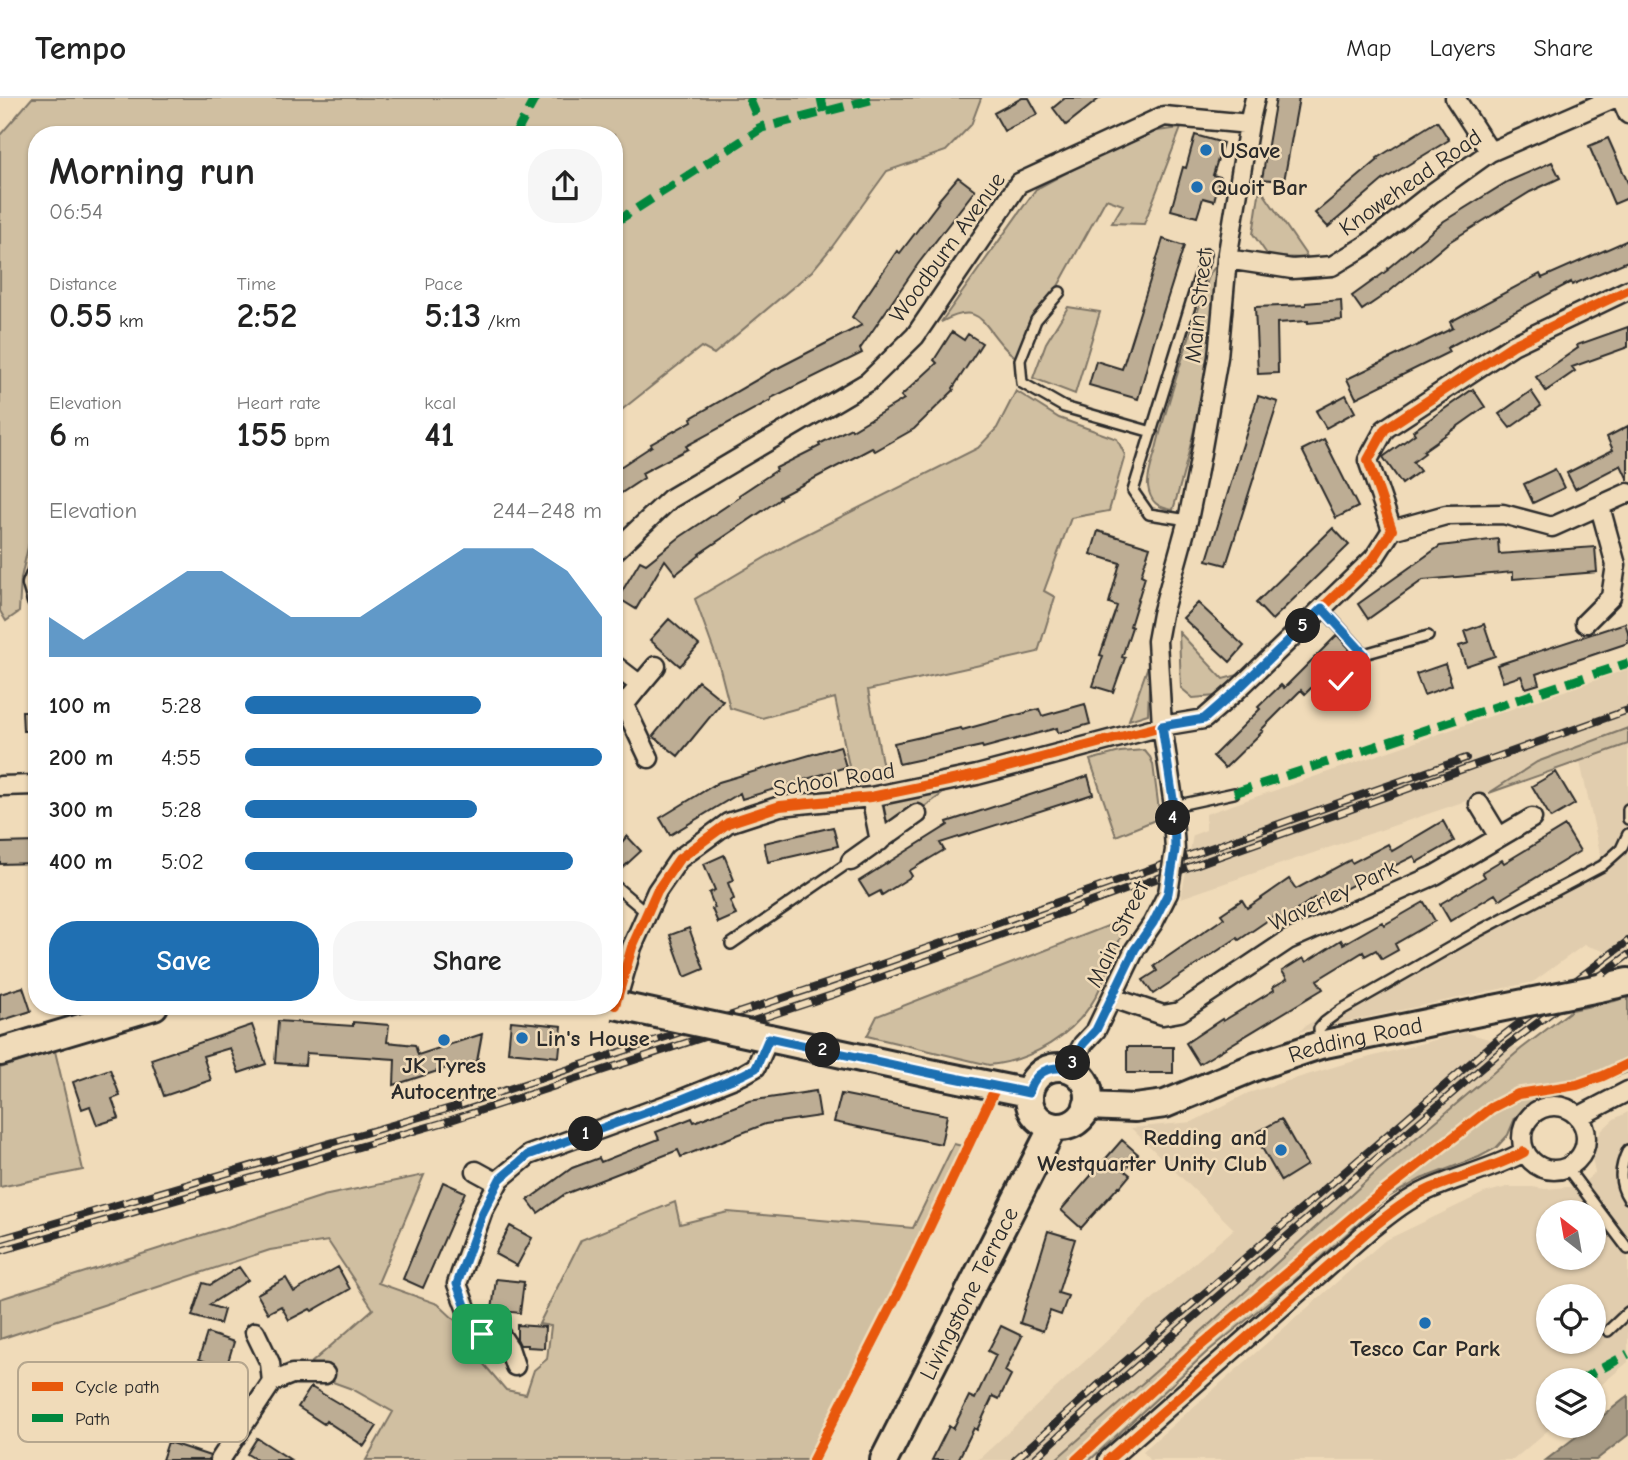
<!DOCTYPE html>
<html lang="en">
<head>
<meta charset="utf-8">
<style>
  :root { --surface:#fff; --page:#f6f6f6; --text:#222; --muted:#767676; --line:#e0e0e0; --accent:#1f6fb2 }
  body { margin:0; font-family:"Comic Neue",sans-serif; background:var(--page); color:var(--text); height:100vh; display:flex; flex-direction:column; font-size:26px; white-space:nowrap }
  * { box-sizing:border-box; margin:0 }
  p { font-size:23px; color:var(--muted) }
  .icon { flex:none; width:38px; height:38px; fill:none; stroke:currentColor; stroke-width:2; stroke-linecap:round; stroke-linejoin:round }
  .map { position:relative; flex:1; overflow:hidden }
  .drawer { position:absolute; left:28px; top:28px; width:595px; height:889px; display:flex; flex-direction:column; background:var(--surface); border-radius:28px; box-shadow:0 2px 5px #0004 }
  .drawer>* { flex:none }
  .needle { width:46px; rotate:329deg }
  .fabs { position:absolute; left:1536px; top:1102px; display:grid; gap:14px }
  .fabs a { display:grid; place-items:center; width:70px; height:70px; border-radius:50%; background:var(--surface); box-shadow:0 2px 5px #0004; font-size:35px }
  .pin { position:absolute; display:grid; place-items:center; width:60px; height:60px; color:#fff; margin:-30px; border-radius:14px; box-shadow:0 4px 10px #0006 }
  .km { position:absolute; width:35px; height:35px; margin:-18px; border-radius:50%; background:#222; color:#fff; font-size:19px; line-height:35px; text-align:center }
  .round { display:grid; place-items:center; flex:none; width:74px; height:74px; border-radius:28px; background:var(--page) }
  .headline { display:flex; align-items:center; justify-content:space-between; height:119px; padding:0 21px }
  h1 { font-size:38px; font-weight:700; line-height:52px }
  .stats { display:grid; grid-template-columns:repeat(3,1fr); gap:10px; height:119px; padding:7px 21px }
  .stats div { display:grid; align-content:center }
  .stats b { font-size:35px; font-weight:700 }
  .stats small { font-size:19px; font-weight:400 }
  .stats p { font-size:19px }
  .chart { height:196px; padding:14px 21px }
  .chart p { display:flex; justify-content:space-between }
  .chart svg { width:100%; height:126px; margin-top:7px; fill:var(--accent); opacity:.7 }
  .cta { display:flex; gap:14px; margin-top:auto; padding:14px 21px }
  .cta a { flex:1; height:80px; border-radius:28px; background:var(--accent); color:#fff; font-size:28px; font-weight:700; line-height:80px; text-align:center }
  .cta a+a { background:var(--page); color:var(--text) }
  ul { padding:0 21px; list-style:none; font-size:23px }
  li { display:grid; grid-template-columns:112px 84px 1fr; align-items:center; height:52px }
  li i { height:18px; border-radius:9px; background:var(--accent) }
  header { display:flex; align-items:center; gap:42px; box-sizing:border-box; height:98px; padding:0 35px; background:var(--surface); border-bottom:2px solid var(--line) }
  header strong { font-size:33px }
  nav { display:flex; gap:38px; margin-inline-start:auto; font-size:24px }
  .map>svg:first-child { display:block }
</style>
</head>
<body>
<header>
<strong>Tempo</strong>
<nav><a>Map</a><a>Layers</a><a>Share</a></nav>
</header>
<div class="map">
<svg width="1628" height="1362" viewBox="0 0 1628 1362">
  <rect width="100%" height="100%" fill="#f0dbb9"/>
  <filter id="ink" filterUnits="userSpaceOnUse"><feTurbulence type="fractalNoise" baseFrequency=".0143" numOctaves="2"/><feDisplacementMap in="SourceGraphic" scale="14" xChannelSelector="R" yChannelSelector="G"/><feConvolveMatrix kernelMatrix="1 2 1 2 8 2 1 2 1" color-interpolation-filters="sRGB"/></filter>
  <g filter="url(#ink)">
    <path fill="#e1cdae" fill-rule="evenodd" d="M1628,571V860L1584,847L1533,884L1299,934L1305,928L1601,759L1580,664L1181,800L1193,737L1206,732V716Z
      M1465,934L1521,951L1375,1075L1212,1224L1055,1362H978L1148,1205L1234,1131L1131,1030L1192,1024L1248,995L1340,967Z
      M1628,1014V1264L1594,1293V1283H1549V1328H1553L1513,1362H1149L1143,1353L1384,1143L1484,1095L1507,1089H1532L1545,1091L1579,1088L1595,1075L1592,1061L1594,1046L1602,1032L1614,1021ZM1549,1115H1594V1160H1549ZM1549,1199H1594V1244H1549Z"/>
    <path fill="#d0bfa1" stroke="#7e7566" stroke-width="2" d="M32,0H981L971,27L946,53L887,73L832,149L812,173L714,256L701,249L614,318V37H37V436L29,445L21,480L19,514L6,523L0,513V37Z
      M1181,30L1144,126L1112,125L1123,107L1106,101L1057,190L1036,222L1020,262C1014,258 1008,254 1003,248C980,222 979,204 941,224L1036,91L1088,63L1157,33Z
      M1260,90L1308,160L1269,159L1253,136Z
      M1222,161C1216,195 1214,229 1208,263C1199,313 1188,363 1173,412C1158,410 1150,404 1148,388C1147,377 1153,362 1156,351C1170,292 1192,233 1210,175Z
      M1068,209L1100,214L1075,296L1033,280L1046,245Z
      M1016,293L1059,320L1117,341L1125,357L1109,413L1071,420L1044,493L1055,499L1038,554L868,592L885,680L852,683L835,600L762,620L730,610L719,567L695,501L793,443L978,350L997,330Z
      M1179,534L1223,581L1238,577L1216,598L1193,600L1181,590Z
      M1150,562L1148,616L1129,622Z
      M1628,630V646L1489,695L1537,664Z
      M1144,652L1150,659L1153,666L1160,720L1116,738L1090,662L1120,654Z
      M945,694L921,711L919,708L906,715L907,719L883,726L879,706L886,702Z
      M1128,820C1118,845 1107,877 1095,900C1074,937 1031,963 989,967L867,938L877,918Z
      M1628,898V974L1585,991L1543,998L1526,1008L1515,1020L1508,1037L1496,1050L1479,1059L1421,1081L1387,1100L1294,1183L1206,1255L1090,1362H1055L1212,1224L1375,1075L1521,951L1572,912L1615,903Z
      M55,953L83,1072L0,1089V970Z
      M954,1046L962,1048L887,1206L806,1362H366L393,1314L352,1291L302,1273L373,1211L328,1143L270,1152L0,1241V1201L240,1125L323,1098L424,1077L378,1185L438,1206L456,1223L469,1249L506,1292L526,1296L534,1272L547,1261L551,1228L539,1226L581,1142L675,1104L680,1126L728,1114L913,1130Z"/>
    <path fill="#a79a84" stroke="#756e60" stroke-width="2" d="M1628,1298V1337L1596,1362H1546L1590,1328H1594V1325Z"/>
    <path fill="#bdad94" stroke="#2b2b2b" stroke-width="2" d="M1022,0H1029L1038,16L1004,33L994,15Z
      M1065,0H1100L1066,27L1053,10Z
      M1276,0H1299L1284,83L1262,81Z
      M1437,23L1449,42L1383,82L1328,129L1315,115L1378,62L1377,60Z
      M1195,37L1223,45L1213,77L1220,79L1214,103L1203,100L1197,119L1171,112L1183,69L1186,70Z
      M1608,40L1628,85V100L1614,106L1589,48Z
      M1552,64L1560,80L1530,94L1449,144L1390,193L1362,212L1352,198L1388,172L1387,171L1444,123L1507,84Z
      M958,79L975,92L918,166L860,251L862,255L771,300V302L686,348L688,351L642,375L644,380L614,400V373L652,348L651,346L692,323L691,320L772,273L862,227L852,219L897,153L900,155L938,105L937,104Z
      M1163,141L1184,148L1154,243L1138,301L1089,287L1096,263L1122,271Z
      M1628,142V163L1572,187L1571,184L1447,250L1449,254L1356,300L1347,281L1453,230L1450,224L1540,176L1542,180Z
      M1341,202L1342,222L1308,225V223L1277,225L1278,275L1258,276L1255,209L1306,207V205Z
      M1628,229V249L1572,269L1575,273L1546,293L1536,279L1578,250L1577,247Z
      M952,234L964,242L968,236L982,245L953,290L954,292L914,331L875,353L872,350L779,399L780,401L699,456L700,457L676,476L665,462L636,511L618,500L640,463L646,466L680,439L740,399L739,397L777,372L776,370L820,348L819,346L851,330L852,332L904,301L901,298L937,265L934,262Z
      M1473,291L1485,309L1423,353L1425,355L1413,364L1420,373L1402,386L1383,359L1415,336L1413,333Z
      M1531,293L1541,308L1510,330L1499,316Z
      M1346,297L1355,314L1326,330L1316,313Z
      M1258,298L1278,304L1226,467L1207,462Z
      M1628,328V382L1621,367L1575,391L1567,375L1613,352L1607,339Z
      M1324,341L1358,409L1336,420L1302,352Z
      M1555,371L1564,390L1533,405L1524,386Z
      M1333,430L1349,447L1272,522L1256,505Z
      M1098,433L1150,449L1141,477L1145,479L1130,528L1132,529L1122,559L1125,560L1113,594L1093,588L1103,558L1100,557L1117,508L1109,505L1120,465L1091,456Z
      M1498,441L1499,456L1595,449L1597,474L1513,481V474L1423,482L1368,521L1358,506L1440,448Z
      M1198,505L1244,548L1230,564L1183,520Z
      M669,521L699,547L680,568L650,542Z
      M1625,525L1628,534V545L1536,576L1539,586L1526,590L1521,578L1503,584L1497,567Z
      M1484,526L1495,558L1466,568L1459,548L1469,545L1465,533Z
      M1337,537L1350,551L1305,596L1301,592L1261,632L1263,633L1225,670L1213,658L1260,611L1258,609L1281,587L1284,590Z
      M1445,566L1452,587L1424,597L1416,576Z
      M698,583L723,603L678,658L653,638Z
      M1085,606L1090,626L1058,635L1057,630L983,650L982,648L899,666L894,645L961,630L962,632L1039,611L1042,618Z
      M22,613H37V633H23Z
      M840,648L846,669L742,701L740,695L670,737L660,720L719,684Z
      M1556,674L1575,706L1551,720L1532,688Z
      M1088,678L1093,696L940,745L944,752L909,773L912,778L882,797L880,793L869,799L859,783L948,727L947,724Z
      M1443,723L1454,743L1417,764L1414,758L1368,781L1367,779L1317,806L1314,800L1282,822L1277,816L1239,842L1237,840L1153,896L1143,882L1157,873L1154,868L1224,820L1221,816L1242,802L1247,810L1289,781L1296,791L1350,762L1352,765L1388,746L1392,753Z
      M1565,728L1580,753L1499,802L1495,796L1450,823L1440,806L1485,779L1482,774L1502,762L1504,765Z
      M833,729L838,748L768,764L764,745Z
      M614,736L622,744L627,738L641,753L614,778Z
      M37,744V765L0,766V745Z
      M724,757L734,782L728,785L734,801L730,803L736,817L718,825L712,811L715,810L709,795L715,792L704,766Z
      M1424,804L1435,823L1395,846L1398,852L1382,861L1376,852L1365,858L1363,854L1317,882L1323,891L1199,966L1186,945L1222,921L1223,923L1274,892L1273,889L1287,881L1282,873L1303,860L1306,864L1341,842L1343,846L1382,824L1384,827Z
      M689,830L704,871L685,879L670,837Z
      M23,889L31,913L0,923V896Z
      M278,923L353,928V924L389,927L387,944L415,947L418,957L482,936L477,963L448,972L447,970L394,987L395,961L306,955L305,967L275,965Z
      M511,923L562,928L559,959L508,954Z
      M252,927L266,966L239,975L230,950L203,958L211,982L164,998L151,961Z
      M1127,949H1173V975H1127Z
      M110,971L120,998L112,1001L119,1020L97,1027L90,1008L82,1011L73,984Z
      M816,993L820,1018L765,1026L681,1059L678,1052L565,1096L538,1115L528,1102L572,1070L599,1060L601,1064L659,1041L656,1034L692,1020L694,1024L749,1003Z
      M841,996L947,1017L941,1046L834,1024Z
      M1281,1021L1307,1067L1281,1083L1254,1036Z
      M1122,1042L1138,1056L1124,1072L1130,1077L1120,1089L1119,1088L1081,1130L1061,1112Z
      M443,1084L465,1094L423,1190L403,1181Z
      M510,1128L532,1140L517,1168L495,1156Z
      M1048,1133L1075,1141L1058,1195L1068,1198L1061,1217L1050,1213L1043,1233L1020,1225Z
      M239,1169L248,1182L209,1207L224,1212L220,1226L192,1218L203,1185L210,1187Z
      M338,1169L350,1191L312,1213L310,1211L289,1222L281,1208L268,1215L257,1196L286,1180L294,1194Z
      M496,1181L524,1184L520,1215L492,1212Z
      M517,1227L545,1229L544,1250L527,1249V1247H520L517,1241Z
      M1001,1228L1022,1238L1005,1273L1011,1277L999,1301L993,1298L977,1332L974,1330L958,1362H932L949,1328L953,1331L969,1298L975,1301L996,1257L988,1253Z
      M207,1235L234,1244L223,1280L231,1282L222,1310L214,1307L207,1328L191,1323L209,1265L199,1261Z
      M311,1289L377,1328L364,1348L326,1323L324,1326L298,1309Z
      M257,1340L291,1362H257L247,1356Z
      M168,1344L210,1358L209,1362H162Z"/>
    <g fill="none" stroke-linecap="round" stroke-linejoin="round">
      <g stroke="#2b2b2b" stroke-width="14">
        <path id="lane" d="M1060,194L1036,222L1020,262L1022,285L1064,309L1152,334
          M1188,422L1149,416L1133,393L1206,156
          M1322,510L1364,556L1428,538
          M1333,593L1364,556
          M1174,708L1234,695
          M1628,711V721
          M614,787L647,815
          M731,846L851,763
          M1320,945L1319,931L1325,924L1341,912L1479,833L1602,768L1621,751L1628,736
          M1628,1052C1620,1068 1618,1085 1628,1100
          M1567,1070L1628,1151
          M1608,1233L1628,1214"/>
      </g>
      <g stroke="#2b2b2b" stroke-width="23">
        <path id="street" d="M1455,0L1490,54
          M1621,0L1628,16
          M1227,161L1292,171L1332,168L1365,148L1431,96L1490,54L1614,0
          M1392,432L1446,417L1503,416L1552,429L1628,395
          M614,454L670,401L868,284L915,238L1019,85L1164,18L1249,26
          M37,474L32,486L37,503
          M1585,525L1611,499L1616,467L1600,409
          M614,567L640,587L624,607L649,660
          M640,587L656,568
          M0,688L37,687
          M871,699L880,743
          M1479,706L1499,739
          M1173,719L1174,708L1162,628L1157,543L1162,516L1188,422L1198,372L1218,259L1227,161L1249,26L1255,0
          M851,763L917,716
          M1113,900L1163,917L1180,914L1288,842L1435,777L1532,720
          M615,907L632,849L657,793L679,761L728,725L780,708L871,699L977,677L1162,628L1204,621L1236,593L1374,460L1392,432L1368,362L1385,331L1513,247L1628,192
          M1069,971L1083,946L1096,932L1135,851L1153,825L1168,795
          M1522 1040a32 32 0 1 1 64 0a32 32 0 1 1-64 0Z
          M1578,1019L1628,993
          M476,1073L498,1085
          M255,1234L270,1265L272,1284L292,1276H325
          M515,1268L509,1250L499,1235L476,1236L457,1186L483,1113L500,1081L529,1057L680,1002L742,977L756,969L769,940
          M220,1362L272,1284
          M1108,1362L1369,1132C1388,1117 1406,1102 1428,1092C1459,1078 1493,1071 1524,1054"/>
      </g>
      <g stroke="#2b2b2b" stroke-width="32">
        <g id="secondary">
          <path d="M1599,890L1628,884"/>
          <path d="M769,940L930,975L1029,995"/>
          <path d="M0,954L154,908"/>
          <circle cx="1059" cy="999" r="30"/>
          <path id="s1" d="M1087,1008L1135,1010L1165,1006L1257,968L1320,947L1494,911"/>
          <path id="s2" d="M884,1362L1053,1029"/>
        </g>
      </g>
      <use href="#lane" stroke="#f0dbb9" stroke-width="9"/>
      <use href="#street" stroke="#f0dbb9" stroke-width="18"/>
      <use href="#secondary" stroke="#f0dbb9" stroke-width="26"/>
      <g stroke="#2b2b2b" stroke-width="8">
        <path id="rail" d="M0,1141L461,1007L828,885L1466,660
          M0,1153L445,1024L832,897L1628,612
          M1015,1362L1105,1281L1496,943L1628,843
          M1033,1362L1113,1289L1508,947L1628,857"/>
      </g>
      <use href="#rail" stroke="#f0dbb9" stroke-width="5" stroke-dasharray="16" stroke-linecap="butt"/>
      <g stroke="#2b2b2b" stroke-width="23" stroke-linecap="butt">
        <path id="street-bridge" d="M1168,795L1175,752L1173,719"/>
      </g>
      <g stroke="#2b2b2b" stroke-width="32" stroke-linecap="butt">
        <path id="secondary-bridge" d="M615,907L769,940
          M1494,911L1599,890"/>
      </g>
      <use href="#street-bridge" stroke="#f0dbb9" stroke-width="18"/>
      <use href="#secondary-bridge" stroke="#f0dbb9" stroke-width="26"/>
      <path stroke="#00873e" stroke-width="9" stroke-dasharray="18 9" stroke-linecap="butt" d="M749,0L762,30
        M821,0L824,14
        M515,37L535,0
        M614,125L762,30L878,0
        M1234,695L1628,565
        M1579,1283L1628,1256"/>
      <g stroke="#f0dbb9" stroke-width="15">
        <path id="cycleway" d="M615,907L632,849L657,793L679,761L728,725L780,708L871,699L977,677L1162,628L1204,621L1236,593L1374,460L1392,432L1368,362L1385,331L1513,247L1628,192
          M813,1362L900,1191L996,989
          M1076,1362L1193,1254L1362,1111L1491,1010L1518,996L1577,987L1603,978L1628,966
          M1108,1362L1369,1132C1388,1117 1406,1102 1428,1092C1459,1078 1493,1071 1524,1054"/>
      </g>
      <use href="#cycleway" stroke="#e8590c" stroke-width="10"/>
    </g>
  </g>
  <g fill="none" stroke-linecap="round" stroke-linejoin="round" filter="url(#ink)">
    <g stroke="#fff" stroke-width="14">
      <path id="route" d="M482,1236H476L457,1186L483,1114L500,1081L528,1057L680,1002L742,977L756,970L769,940L930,975L1029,995C1034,974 1049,967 1069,971L1083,946L1096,932L1135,851L1153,825L1168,795L1175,752L1174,708L1162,628L1204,621L1236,593L1322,510L1364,556L1341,583"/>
    </g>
    <use href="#route" stroke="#1f6fb2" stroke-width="9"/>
  </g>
  <g fill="#1f6fb2" stroke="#f0dbb9" stroke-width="2.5">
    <circle cx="1206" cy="52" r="7"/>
    <circle cx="1197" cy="89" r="7"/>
    <circle cx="522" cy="940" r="7"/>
    <circle cx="444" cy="942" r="7"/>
    <circle cx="1281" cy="1052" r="7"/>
    <circle cx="1425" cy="1225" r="7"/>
  </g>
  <g text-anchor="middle" stroke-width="5" stroke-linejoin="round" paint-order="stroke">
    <g font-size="23" font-weight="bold" fill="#2b2b2b" stroke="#f0dbb9" text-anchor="start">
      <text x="1220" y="60">USave</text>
      <text x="1211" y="97">Quoit Bar</text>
      <text x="536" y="948">Lin's House</text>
      <text x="444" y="975" text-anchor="middle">JK Tyres<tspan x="444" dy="26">Autocentre</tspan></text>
      <text x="1267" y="1047" text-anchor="end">Redding and<tspan x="1267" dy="26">Westquarter Unity Club</tspan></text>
      <text x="1425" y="1258" text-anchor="middle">Tesco Car Park</text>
    </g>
    <g font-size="23" fill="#2b2b2b" stroke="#f0dbb9">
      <text transform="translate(1410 84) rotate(-35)" y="8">Knowehead Road</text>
      <text transform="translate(947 149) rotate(-54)" y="8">Woodburn Avenue</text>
      <text transform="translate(1198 208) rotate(-84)" y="8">Main Street</text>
      <text transform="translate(834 681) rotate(-9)" y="8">School Road</text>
      <text transform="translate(1333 797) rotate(-25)" y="8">Waverley Park</text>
      <text transform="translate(1117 836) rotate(-64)" y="8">Main Street</text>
      <text dy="8" stroke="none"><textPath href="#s1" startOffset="280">Redding Road</textPath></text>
      <text dy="8" stroke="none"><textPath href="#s2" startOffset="187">Livingstone Terrace</textPath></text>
    </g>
  </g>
  <rect x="18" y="1264" width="230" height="80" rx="10" fill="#f0dbb9" stroke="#b5a68e" stroke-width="2"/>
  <rect x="32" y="1284" width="31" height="9" fill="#e8590c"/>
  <rect x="32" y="1316" width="31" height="8" fill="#00873e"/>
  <g font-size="19" fill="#2b2b2b">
    <text x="75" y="1295">Cycle path</text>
    <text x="75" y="1327">Path</text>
  </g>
</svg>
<div class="fabs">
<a><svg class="needle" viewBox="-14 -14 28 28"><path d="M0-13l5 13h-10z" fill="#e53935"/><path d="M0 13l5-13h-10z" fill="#767676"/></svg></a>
<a><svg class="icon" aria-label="locate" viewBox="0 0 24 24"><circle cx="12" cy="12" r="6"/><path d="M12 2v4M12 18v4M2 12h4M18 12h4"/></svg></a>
<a><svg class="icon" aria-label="layers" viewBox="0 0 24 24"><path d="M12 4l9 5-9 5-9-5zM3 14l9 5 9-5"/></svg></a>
</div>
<div class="pin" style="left:482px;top:1236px;background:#1e9e55"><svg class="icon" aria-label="arrive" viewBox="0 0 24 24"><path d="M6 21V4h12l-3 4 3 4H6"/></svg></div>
<div class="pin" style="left:1341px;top:583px;background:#d93025"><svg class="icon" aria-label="check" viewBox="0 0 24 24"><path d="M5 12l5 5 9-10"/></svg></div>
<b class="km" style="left:586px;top:1036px">1</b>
<b class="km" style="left:823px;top:952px">2</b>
<b class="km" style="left:1073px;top:965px">3</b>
<b class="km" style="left:1173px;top:720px">4</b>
<b class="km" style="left:1303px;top:528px">5</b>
<section class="drawer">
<div class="headline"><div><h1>Morning run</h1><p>06:54</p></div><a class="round"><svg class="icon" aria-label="share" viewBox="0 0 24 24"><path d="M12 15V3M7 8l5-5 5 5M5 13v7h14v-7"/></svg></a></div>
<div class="stats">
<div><p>Distance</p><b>0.55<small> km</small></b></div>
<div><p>Time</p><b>2:52</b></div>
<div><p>Pace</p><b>5:13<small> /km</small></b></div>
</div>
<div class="stats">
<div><p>Elevation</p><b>6<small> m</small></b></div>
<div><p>Heart rate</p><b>155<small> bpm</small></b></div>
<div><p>kcal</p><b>41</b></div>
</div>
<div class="chart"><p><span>Elevation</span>244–248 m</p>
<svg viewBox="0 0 160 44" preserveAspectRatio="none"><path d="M0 44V30L10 38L20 30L30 22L40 14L50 14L60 22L70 30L80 30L90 30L100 22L110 14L120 6L130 6L140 6L150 14L160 30V44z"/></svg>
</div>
<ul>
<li><b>100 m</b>5:28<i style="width:66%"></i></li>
<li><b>200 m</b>4:55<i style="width:100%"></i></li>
<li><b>300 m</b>5:28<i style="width:65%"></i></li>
<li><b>400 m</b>5:02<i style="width:92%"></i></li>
</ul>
<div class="cta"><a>Save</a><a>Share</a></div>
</section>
</div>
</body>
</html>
